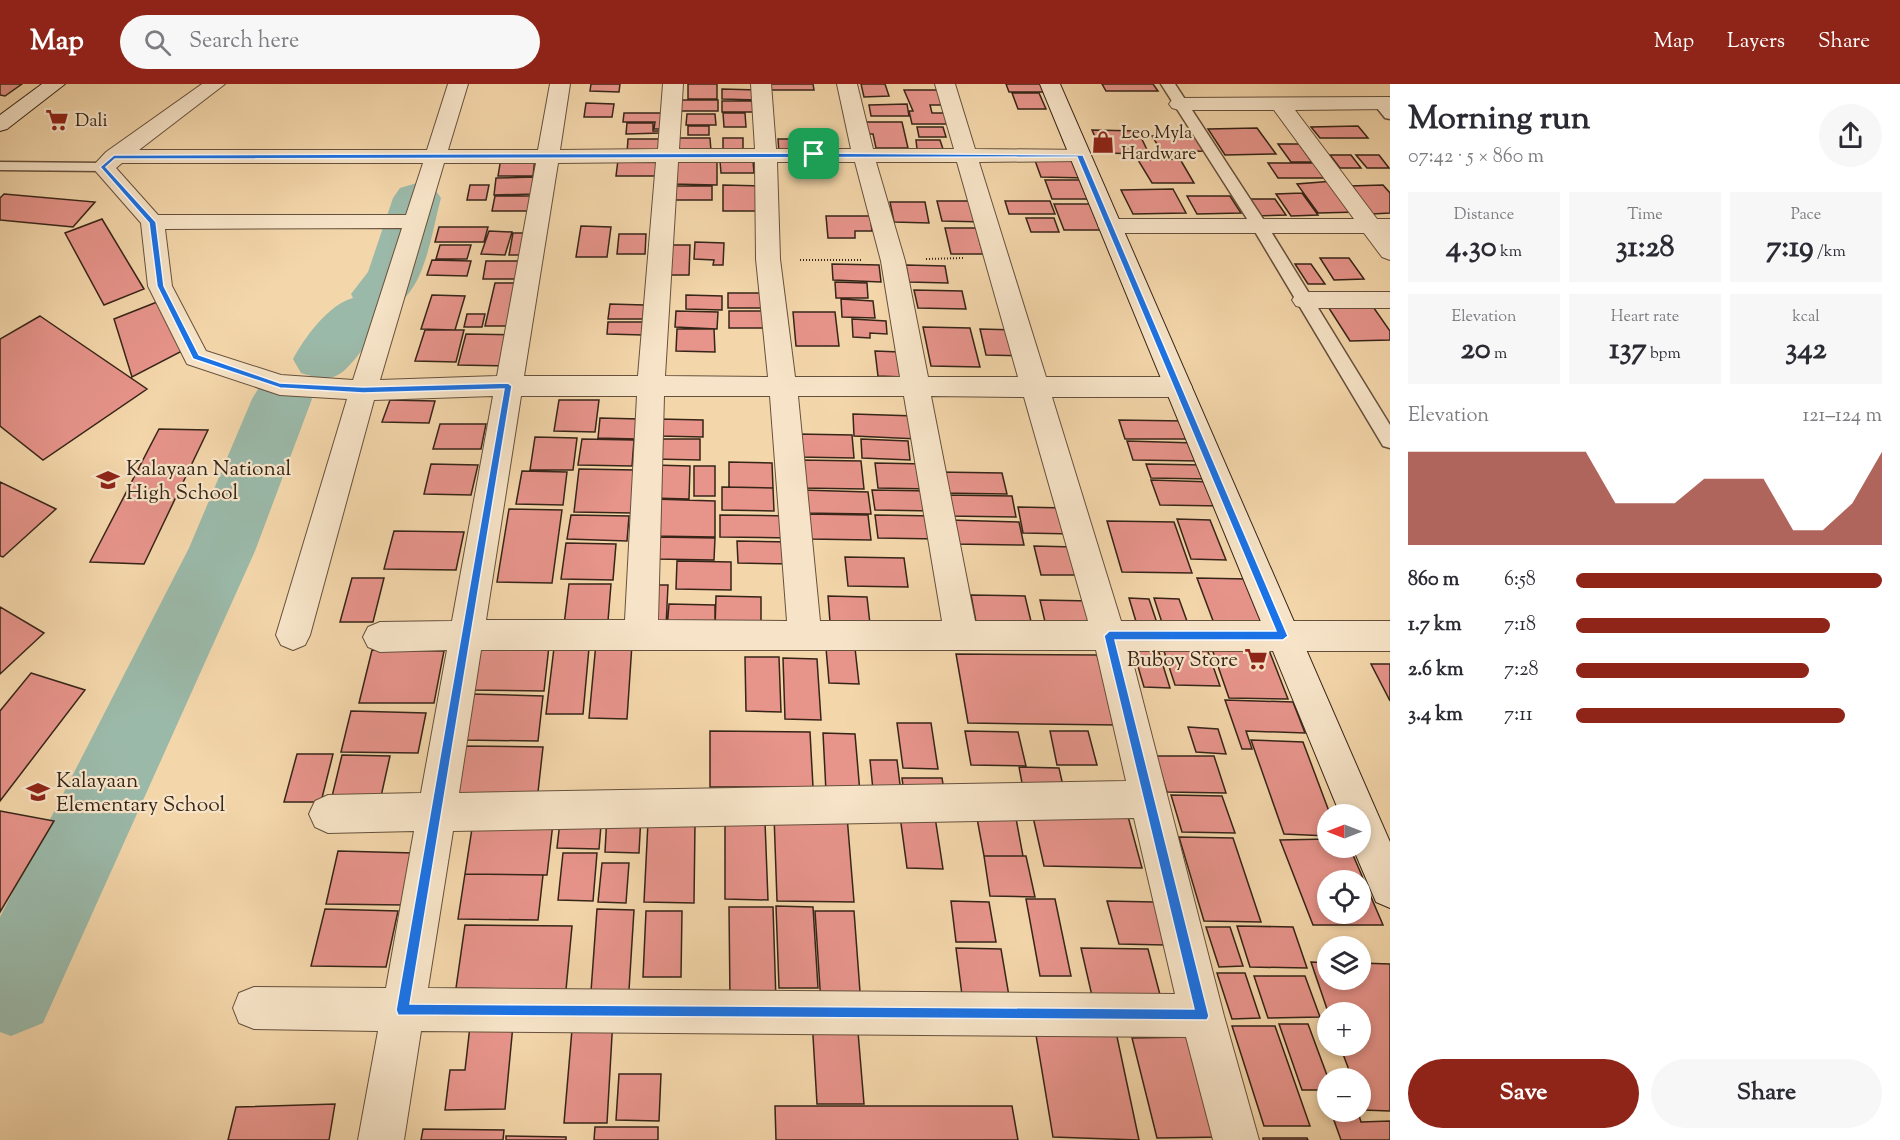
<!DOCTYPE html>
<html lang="en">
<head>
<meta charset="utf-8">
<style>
  :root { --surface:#fff; --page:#f7f7f7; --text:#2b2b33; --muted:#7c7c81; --accent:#8f2418 }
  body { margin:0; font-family:"Sorts Mill Goudy",serif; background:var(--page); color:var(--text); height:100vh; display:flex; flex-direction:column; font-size:22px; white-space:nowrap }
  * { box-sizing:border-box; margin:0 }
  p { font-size:20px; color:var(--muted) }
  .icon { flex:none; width:33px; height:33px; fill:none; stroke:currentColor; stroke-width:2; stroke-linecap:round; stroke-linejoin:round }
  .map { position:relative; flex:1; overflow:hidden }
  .details { display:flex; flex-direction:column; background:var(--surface); width:510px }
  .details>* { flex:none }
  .needle { width:39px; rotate:270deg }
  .buttons { position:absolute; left:1317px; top:720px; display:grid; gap:12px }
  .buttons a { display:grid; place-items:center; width:54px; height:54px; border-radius:50%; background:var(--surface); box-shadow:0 3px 9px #0003; font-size:30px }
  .pin { position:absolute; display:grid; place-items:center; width:51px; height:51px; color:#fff; margin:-26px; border-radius:12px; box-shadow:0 3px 9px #0006 }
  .round { display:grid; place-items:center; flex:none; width:63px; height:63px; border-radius:32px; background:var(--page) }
  .summary { display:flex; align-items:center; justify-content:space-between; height:102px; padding:0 18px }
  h1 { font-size:33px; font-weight:700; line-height:45px }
  .figures { display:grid; grid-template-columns:repeat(3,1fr); gap:9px; height:102px; padding:6px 18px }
  .figures div { display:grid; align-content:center; border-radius:0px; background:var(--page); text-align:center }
  .figures b { font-size:30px; font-weight:700 }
  .figures small { font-size:16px; font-weight:400 }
  .figures p { font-size:16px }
  .chart { height:168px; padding:12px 18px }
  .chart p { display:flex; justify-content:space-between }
  .chart svg { width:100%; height:108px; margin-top:6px; fill:var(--accent); opacity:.7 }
  .button { display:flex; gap:12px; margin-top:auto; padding:12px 18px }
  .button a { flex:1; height:69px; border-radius:36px; background:var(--accent); color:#fff; font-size:24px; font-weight:700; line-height:69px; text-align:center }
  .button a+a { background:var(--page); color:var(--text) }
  ul { padding:0 18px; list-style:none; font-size:20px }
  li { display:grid; grid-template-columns:96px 72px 1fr; align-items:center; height:45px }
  li i { height:15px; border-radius:8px; background:var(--accent) }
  header { display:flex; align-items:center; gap:36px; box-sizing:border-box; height:84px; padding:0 30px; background:var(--accent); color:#fff }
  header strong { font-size:28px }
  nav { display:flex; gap:33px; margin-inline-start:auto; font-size:21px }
  .search { width:420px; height:54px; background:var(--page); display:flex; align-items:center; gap:15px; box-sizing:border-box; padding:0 21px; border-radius:33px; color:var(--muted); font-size:22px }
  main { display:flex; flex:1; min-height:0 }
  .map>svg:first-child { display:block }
</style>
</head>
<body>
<header>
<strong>Map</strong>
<div class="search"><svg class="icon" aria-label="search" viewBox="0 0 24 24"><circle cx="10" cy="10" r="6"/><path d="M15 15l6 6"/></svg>Search here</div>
<nav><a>Map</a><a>Layers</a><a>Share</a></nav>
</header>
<main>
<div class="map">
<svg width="1390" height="1056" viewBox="0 0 1390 1056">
  <rect width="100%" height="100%" fill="#f3d6aa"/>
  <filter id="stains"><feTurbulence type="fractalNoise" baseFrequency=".00333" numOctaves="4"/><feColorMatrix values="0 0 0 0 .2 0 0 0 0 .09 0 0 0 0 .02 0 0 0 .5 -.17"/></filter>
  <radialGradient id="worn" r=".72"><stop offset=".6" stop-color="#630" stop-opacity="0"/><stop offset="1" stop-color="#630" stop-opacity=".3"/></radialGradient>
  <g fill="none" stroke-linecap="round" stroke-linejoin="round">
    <path fill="#9bb9a9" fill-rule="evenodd" d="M417,99L434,104L441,114C431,149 425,215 385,226L387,230C379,243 353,281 341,289C329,298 314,293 301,289L293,275C305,253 329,220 353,214L351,210L368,188L393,114L400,104Z
      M282,294L303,300L312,315L255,467L43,939L11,952L0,948V833L189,464L252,315L261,300Z"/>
  </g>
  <path fill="#e7948b" stroke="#372518" stroke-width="1.5" fill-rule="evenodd" d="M0,0H22L5,12L0,11Z
    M591,0H620L619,8L590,7Z
    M688,0H717V15H688Z
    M769,0H813L814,6H770Z
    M861,0H885L889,12L864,13Z
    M1006,0H1040L1044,8H1009Z
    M1102,0H1153L1158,7H1106Z
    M722,5L758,6L759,16L722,15Z
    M904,6H945L950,21H930L932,29H954L957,40H912L909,27H913Z
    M1012,9H1039L1046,25H1018Z
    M677,16H718V27H677Z
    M722,17H758L759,28H722Z
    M586,19L614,20L612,33H584Z
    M907,20L909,32H871L869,21Z
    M624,29H668L667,45H654L655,38H623Z
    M723,29H745L746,43H724Z
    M687,30H715L716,41H686Z
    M859,38H902L908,64H876L873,50H862Z
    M627,39H653V47H662V49L626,50Z
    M688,42H709V51H688Z
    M1358,42L1368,54H1320L1311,43Z
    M917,43H943L946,53H919Z
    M1257,44L1276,70L1225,71L1208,45Z
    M1092,46L1138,47L1149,70L1102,69Z
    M1152,52H1197L1207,67L1162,68Z
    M675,54H710L711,67H674Z
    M723,54H743V65H723Z
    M628,55H662V69H627Z
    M778,55H825L827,69H779Z
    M916,56H940L943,65H917Z
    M1278,60H1299L1312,78H1291Z
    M1033,71L1078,72L1088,94L1041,93Z
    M1330,71H1351L1361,84H1340Z
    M1356,71H1379L1389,84H1367Z
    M501,74H535L533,92H498Z
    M672,75L717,76V101L671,100Z
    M1180,75L1194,99H1152L1138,76Z
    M618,76L658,77L657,92H616Z
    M720,77H753L754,89H721Z
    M1268,79H1314L1325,94H1278Z
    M536,93L535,110L494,111L496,94Z
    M1045,96H1088L1096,115H1052Z
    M1334,97L1358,128L1318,129L1297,100Z
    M470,101H489L486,116H467Z
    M723,101L764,102L765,127H723Z
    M1383,101L1390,109V129L1372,130L1350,102Z
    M675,102H712V116H675Z
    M1173,105L1186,129L1133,130L1121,106Z
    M1302,109L1318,131L1291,132L1276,110Z
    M4,110L95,118L73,143L0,136V114Z
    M495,112H540L537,127H492Z
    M1187,112H1230L1241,129L1197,130Z
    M1245,115H1275L1286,131L1255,132Z
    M937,117H979L985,138L942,137Z
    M1005,117H1050L1055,130H1009Z
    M890,118H925L929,139L894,138Z
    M1054,120H1098L1109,146H1064Z
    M826,132H870L872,147H855V154H828Z
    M1026,134H1054L1059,148H1031Z
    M102,135L144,205L104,221L65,149Z
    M581,142L611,143L607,173H576Z
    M439,143H488L484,158H435Z
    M945,144H976L983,170H951Z
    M489,147L512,148L505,171L481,170Z
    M513,149H534L530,171H509Z
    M619,150H646L645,170H617Z
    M695,158L724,159L723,181H713L714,176L694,175Z
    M440,161H471L467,175H436Z
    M671,161H690L689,191H669Z
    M1320,174H1349L1364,195L1334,196Z
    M432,176L471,177L467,192L427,191Z
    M486,177H528L525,195H483Z
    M832,180L879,181L881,198L833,196Z
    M1295,180H1311L1325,200H1308Z
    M906,181L945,182L948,199L909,198Z
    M835,198L867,199L868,214H836Z
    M495,199H525L516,242H485Z
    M914,206L962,207L966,225L918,224Z
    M728,209H771L772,224H728Z
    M432,211L465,212L455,246L421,245Z
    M686,211L722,212V226L686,225Z
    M841,215L873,217L875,234L842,233Z
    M1369,217L1390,247V256L1350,257L1325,218Z
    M157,218L184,266L132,293L114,235Z
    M610,220L644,221L643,235H608Z
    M676,227L718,228L717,245L675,243Z
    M729,227H771L772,244H729Z
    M793,228H835L839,262H796Z
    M467,230H485L482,243H464Z
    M40,232L147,305L43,376L0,342V255Z
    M852,235L886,237L887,250L870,249V254L853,253Z
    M608,238H644L643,251L607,250Z
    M923,243L970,244L980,283L931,282Z
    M677,245H714L715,268L676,267Z
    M980,245L1016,246L1024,272L986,271Z
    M425,246H464L456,278L415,277Z
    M466,250L517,251L510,282L458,281Z
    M875,267L900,268L904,293L878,292Z
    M390,316L435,317L429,339L382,338Z
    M559,316H599L595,348L554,347Z
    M853,330L915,332L918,355L854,352Z
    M600,334L639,335L637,355L598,354Z
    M659,335L703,336V353L658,352Z
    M1119,336L1185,337L1193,355H1125Z
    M440,340H486L481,365H433Z
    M159,345L208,346L144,480L90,478Z
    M797,350L852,351L854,374L798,373Z
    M535,353L577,354L573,386H530Z
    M582,355L634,356L632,382L578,381Z
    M656,355H700V376L654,375Z
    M861,355L908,357L910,376L862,374Z
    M1127,357L1195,359L1203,377L1133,376Z
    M800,376L861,377L864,405L802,404Z
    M729,378L772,379L773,404L729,403Z
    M875,379L926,380L930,405L878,404Z
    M431,380L478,381L471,411L424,410Z
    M1146,380L1204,381L1209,395L1151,394Z
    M654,381L690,382L689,415L652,414Z
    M694,382H715V412H694Z
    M579,385L635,386L632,429L574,428Z
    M522,387L567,388L563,421L516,420Z
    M938,388L1002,389L1007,410L941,409Z
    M1151,396L1212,398L1222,422L1160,421Z
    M0,398L56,425L3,473L0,472Z
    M722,403L773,404L774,427L722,426Z
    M802,406L868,408L871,430L803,429Z
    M872,406L930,407L934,427L875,426Z
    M945,411L1012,412L1016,433L948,432Z
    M654,415L715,417V453L652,452Z
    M1018,423L1067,424L1074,450L1023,449Z
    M509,425L562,426L552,499L497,498Z
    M807,430L868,431L871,456L809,455Z
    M571,431L629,432L627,457L567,455Z
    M720,431L791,432L792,454L720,453Z
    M875,431L935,432L939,455L878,454Z
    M1177,435L1210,436L1226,476L1191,475Z
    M949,436L1019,438L1024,461L953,460Z
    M1107,437L1174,438L1192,489L1122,488Z
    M394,447L464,448L456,486L384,485Z
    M656,453L715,454L714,476L655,475Z
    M737,457L790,458L791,480L738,479Z
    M566,459L616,460L613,496L561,495Z
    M1034,462L1075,463L1082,491H1041Z
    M845,473L904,474L908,503L848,502Z
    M677,477L731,478V506L676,505Z
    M352,494H384L373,538H340Z
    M1197,494L1247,495L1266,543L1215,542Z
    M569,500H611L607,549H563Z
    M649,501H668L666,543H646Z
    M971,511L1025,512L1034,550L978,549Z
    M716,512L761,513V545L715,544Z
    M828,512L867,513L870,540L830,538Z
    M1129,514L1149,515L1161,551H1140Z
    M1154,514L1179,515L1192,551H1166Z
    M1040,516L1092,517L1101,552L1048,551Z
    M669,520L715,521V546L667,545Z
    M0,523L44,549L0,590Z
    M596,559L632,560L627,635L589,634Z
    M1210,559L1267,561L1288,615L1229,614Z
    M478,561L549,562L544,607L470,606Z
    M1162,561L1206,562L1220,602L1175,601Z
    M1132,562H1157L1170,604L1144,603Z
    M554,564H589L583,630H546Z
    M826,564H855L859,600L829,599Z
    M372,566L444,567L434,619H359Z
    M956,570L1097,571L1117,641L968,639Z
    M745,573H779L781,628L746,627Z
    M783,574L817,575L821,636L785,635Z
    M1371,580H1390V617Z
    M31,589L85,606L0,717V627Z
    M471,610L543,612L538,657L463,656Z
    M1225,616L1293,618L1305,649L1246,647L1252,665H1242Z
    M351,627L426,629L418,669L341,668Z
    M897,639H931L938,685L903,684Z
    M1188,643L1218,645L1226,670L1196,668Z
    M710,647L810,648L813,703H710Z
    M965,647L1018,648L1026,682L971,681Z
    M1050,647H1088L1097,681H1057Z
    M823,649L855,650L860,709L826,708Z
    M1251,656L1303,658L1330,730H1328V752L1284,750Z
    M459,662L543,663L537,717L450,716Z
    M297,670H333L321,718H284Z
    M342,671L390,672L378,726L329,725Z
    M1156,672H1214L1226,709L1167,708Z
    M870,676H897L902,717L874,716Z
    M1019,683L1059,684L1066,715H1025Z
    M902,694H942L946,718L905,717Z
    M1171,711L1222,712L1235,749L1182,748Z
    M1031,724L1126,725L1142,784L1044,782Z
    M0,727L54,737L0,828Z
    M561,729H602L599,765L557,764Z
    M976,729H1015L1023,772H984Z
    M607,731H641L639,769L605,768Z
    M774,731L847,732L854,818L777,817Z
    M900,732L935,733L943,785L907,784Z
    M725,737L765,738L768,816L725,815Z
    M473,738L553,739L547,791L465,790Z
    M648,738L695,739L694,819L644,818Z
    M1179,753L1233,754L1261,838L1204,837Z
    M1328,755V764H1350L1383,841H1313L1280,756ZM1328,796H1360V830H1328Z
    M338,767L414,769L404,821L326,820Z
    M563,769H597L593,817L558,816Z
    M984,772H1026L1035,813L990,812Z
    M602,779H629L626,819L598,818Z
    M465,790L543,791L538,836L458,835Z
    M1026,815H1055L1071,892H1040Z
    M951,817L989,818L996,858H956Z
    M1107,817L1154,818L1165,861L1119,860Z
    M776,822L813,823L818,904H779Z
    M729,823H773L776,917L730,916Z
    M325,825L398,827L386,883L311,882Z
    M597,825L634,826L628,922L590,921Z
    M646,827H682L681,893H643Z
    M815,827H854L861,921L821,920Z
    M465,841L572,842L566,906L456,904Z
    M1237,842L1293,843L1307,884L1250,883Z
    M1206,843H1230L1243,882L1219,883Z
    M956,864L1001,865L1009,912L962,911Z
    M1081,864L1148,865L1164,926L1095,925Z
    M1311,878L1328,879V896H1360V879L1390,880V1027L1363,1026L1360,1018V994H1352L1340,962H1360V928H1328Z
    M1217,889H1245L1260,934L1232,935Z
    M1254,892H1305L1320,933L1268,934Z
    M573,934H613L607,1039H564Z
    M812,935L857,936L864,1020H817Z
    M1279,940H1308L1328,994V1006H1302Z
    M513,941L505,1025L445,1026L450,986H465L470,942Z
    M1232,942H1275L1310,1042H1264Z
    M1035,945L1116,948L1139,1056L1053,1053Z
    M1191,953L1221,1053L1157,1054L1132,954Z
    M619,990H661L659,1037L616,1036Z
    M335,1020L329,1056H228L236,1023Z
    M775,1022H1012L1018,1056H776Z
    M1331,1028H1358L1361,1038L1390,1037V1056H1341Z
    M595,1043H658V1056H594Z
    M423,1045L504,1046L503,1056H421Z
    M506,1052L566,1053V1056H506Z
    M1263,1054H1307L1308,1056H1263Z"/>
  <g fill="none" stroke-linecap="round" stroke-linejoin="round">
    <g stroke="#66513c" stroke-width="3">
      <path id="lane" d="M1161,0H1175L1267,141L1390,341V364L1383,362L1251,141Z
        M1380,15L1390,22V35L1385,34L1373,19Z
        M0,78L103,79L110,83L103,87L0,86Z"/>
    </g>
    <g stroke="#66513c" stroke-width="2">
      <path id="street" d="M202,0H225L139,66H427L448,0H468L448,66H538L550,0H570L560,66L658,65L663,0H683L679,65H755L751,0H771L776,65H851L837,0H857L873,65H954L935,0H955L975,65L1088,66L1091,71L1088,76L1080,77L979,78L1046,293H1178L1188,296L1192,303L1188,310L1178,313H1052L1121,537H1390V567H1130L1224,932L1259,1056H1213L1186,953L421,947L404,1056H358L378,947L254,945L239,939L233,924L239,909L254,903L386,904L414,747L328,749L315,743L309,730L315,717L328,711L421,709L447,566L380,568L368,563L363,553L368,543L380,538L452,537L493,312L374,316L310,551L305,561L293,566L281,561L276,551L347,315L280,311L187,280L148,202L141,139L92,83L106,68ZM656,78L638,292H524L558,79ZM678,78H755L756,175L768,293L665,292ZM777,78H855L881,177L900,293H795L780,175ZM876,78H957L1018,293H928L905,177ZM122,79H423L406,131H158L116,84ZM444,79H536L497,292L380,296ZM402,144L353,296L281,291L206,267L172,202L165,145ZM521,312H637L625,536H486ZM664,312H770L787,537L658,536ZM798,312H904L942,537H820ZM931,312L1024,313L1088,537H975ZM481,566H1096L1126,697L459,709ZM1134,734L1175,910L428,904L453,747Z
        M1390,13V25L1295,26L1377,135H1390V176L1382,173L1364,149H1110L1102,147L1098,142L1102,137L1110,135H1354L1274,26H1179L1172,24L1169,20L1172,16L1179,14Z
        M1305,208H1390V224H1305L1296,222L1292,216L1296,210Z"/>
    </g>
    <g stroke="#372518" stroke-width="2">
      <path id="secondary" d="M42,0H65L7,45L0,47V31Z
        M1040,0H1060L1372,717L1390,758V824L1376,818L1353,764H1360V730H1340Z"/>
    </g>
    <path stroke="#372518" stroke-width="2" stroke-dasharray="1 2" stroke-linecap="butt" d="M926,175L963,174
      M800,176H861"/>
    <use href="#lane" fill="#f7e4c8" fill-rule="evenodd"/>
    <use href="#street" fill="#f7e4c8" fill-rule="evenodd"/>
    <use href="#secondary" fill="#f7e4c8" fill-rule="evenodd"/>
  </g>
  <path fill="#1a73e8" stroke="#fff" stroke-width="1.5" fill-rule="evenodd" d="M814,69L1083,71L1288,552L1283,556H1115L1209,932L1207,936L398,931L396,926L504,305L363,309L280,304L193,275L157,202L149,139L100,83L114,71ZM1077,73L1276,547H1109L1104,552L1194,925L410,920L512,302L508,299L363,303L280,299L199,271L164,202L156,138L106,83L115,75Z"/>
  <defs>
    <g id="supermarket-bare" transform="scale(1.8)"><path d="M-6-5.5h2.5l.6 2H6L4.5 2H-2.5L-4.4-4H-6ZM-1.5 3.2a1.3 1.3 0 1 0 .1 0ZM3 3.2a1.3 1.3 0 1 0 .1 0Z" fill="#8f2418" stroke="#f7e4c8" stroke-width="2.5" paint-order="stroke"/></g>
    <g id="shop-bare" transform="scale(1.8)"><path d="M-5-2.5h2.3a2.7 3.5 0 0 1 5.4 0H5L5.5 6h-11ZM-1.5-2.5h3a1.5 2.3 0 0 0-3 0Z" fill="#8f2418" stroke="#f7e4c8" stroke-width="2.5" paint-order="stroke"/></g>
    <g id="school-bare" transform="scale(1.8)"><path d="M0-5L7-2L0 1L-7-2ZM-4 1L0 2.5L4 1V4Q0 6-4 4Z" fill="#8f2418" stroke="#f7e4c8" stroke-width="2.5" paint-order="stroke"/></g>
  </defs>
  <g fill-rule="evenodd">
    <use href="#supermarket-bare" x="57" y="36"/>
    <use href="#shop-bare" x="1103" y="58"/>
    <use href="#school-bare" x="108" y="396"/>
    <use href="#supermarket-bare" x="1256" y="575"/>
    <use href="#school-bare" x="38" y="708"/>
  </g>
  <g text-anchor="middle" stroke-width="4.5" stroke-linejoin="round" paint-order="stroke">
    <g font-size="18" fill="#372518" stroke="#f7e4c8" text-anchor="start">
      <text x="75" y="42">Dali</text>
      <text x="1121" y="54">Leo Myla<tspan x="1121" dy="21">Hardware</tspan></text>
    </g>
    <g font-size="21" fill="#372518" stroke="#f7e4c8" text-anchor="start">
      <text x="126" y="391">Kalayaan National<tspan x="126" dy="24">High School</tspan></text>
      <text x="1238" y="582" text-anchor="end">Buboy Store</text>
      <text x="56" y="703">Kalayaan<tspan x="56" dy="24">Elementary School</tspan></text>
    </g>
  </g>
  <rect width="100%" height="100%" filter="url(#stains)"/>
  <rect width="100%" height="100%" fill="url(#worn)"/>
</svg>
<div class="buttons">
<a><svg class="needle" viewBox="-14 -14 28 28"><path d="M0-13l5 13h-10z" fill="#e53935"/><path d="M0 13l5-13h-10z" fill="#7c7c81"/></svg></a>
<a><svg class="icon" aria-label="locate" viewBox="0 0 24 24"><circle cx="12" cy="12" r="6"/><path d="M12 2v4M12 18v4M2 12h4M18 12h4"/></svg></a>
<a><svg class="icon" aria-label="layers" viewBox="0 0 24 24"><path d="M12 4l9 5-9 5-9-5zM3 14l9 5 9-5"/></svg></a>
<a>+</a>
<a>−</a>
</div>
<div class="pin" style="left:814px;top:70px;background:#1e9e55"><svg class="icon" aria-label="arrive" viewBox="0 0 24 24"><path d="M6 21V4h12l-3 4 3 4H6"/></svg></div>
</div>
<section class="details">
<div class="summary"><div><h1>Morning run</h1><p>07:42 · 5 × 860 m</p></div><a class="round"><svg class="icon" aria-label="share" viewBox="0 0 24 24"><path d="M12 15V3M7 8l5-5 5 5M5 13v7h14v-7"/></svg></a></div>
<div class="figures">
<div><p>Distance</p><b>4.30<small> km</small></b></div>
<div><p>Time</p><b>31:28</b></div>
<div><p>Pace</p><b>7:19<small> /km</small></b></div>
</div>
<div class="figures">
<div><p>Elevation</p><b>20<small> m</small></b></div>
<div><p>Heart rate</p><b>137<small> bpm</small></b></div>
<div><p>kcal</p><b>342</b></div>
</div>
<div class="chart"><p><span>Elevation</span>121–124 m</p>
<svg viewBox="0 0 160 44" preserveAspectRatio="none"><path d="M0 44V6L10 6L20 6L30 6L40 6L50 6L60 6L70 27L80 27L90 27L100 17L110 17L120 17L130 38L140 38L150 27L160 6V44z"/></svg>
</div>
<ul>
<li><b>860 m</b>6:58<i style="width:100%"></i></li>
<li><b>1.7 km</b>7:18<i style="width:83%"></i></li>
<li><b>2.6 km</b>7:28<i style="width:76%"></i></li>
<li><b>3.4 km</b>7:11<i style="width:88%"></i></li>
</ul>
<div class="button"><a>Save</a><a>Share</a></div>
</section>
</main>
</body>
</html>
